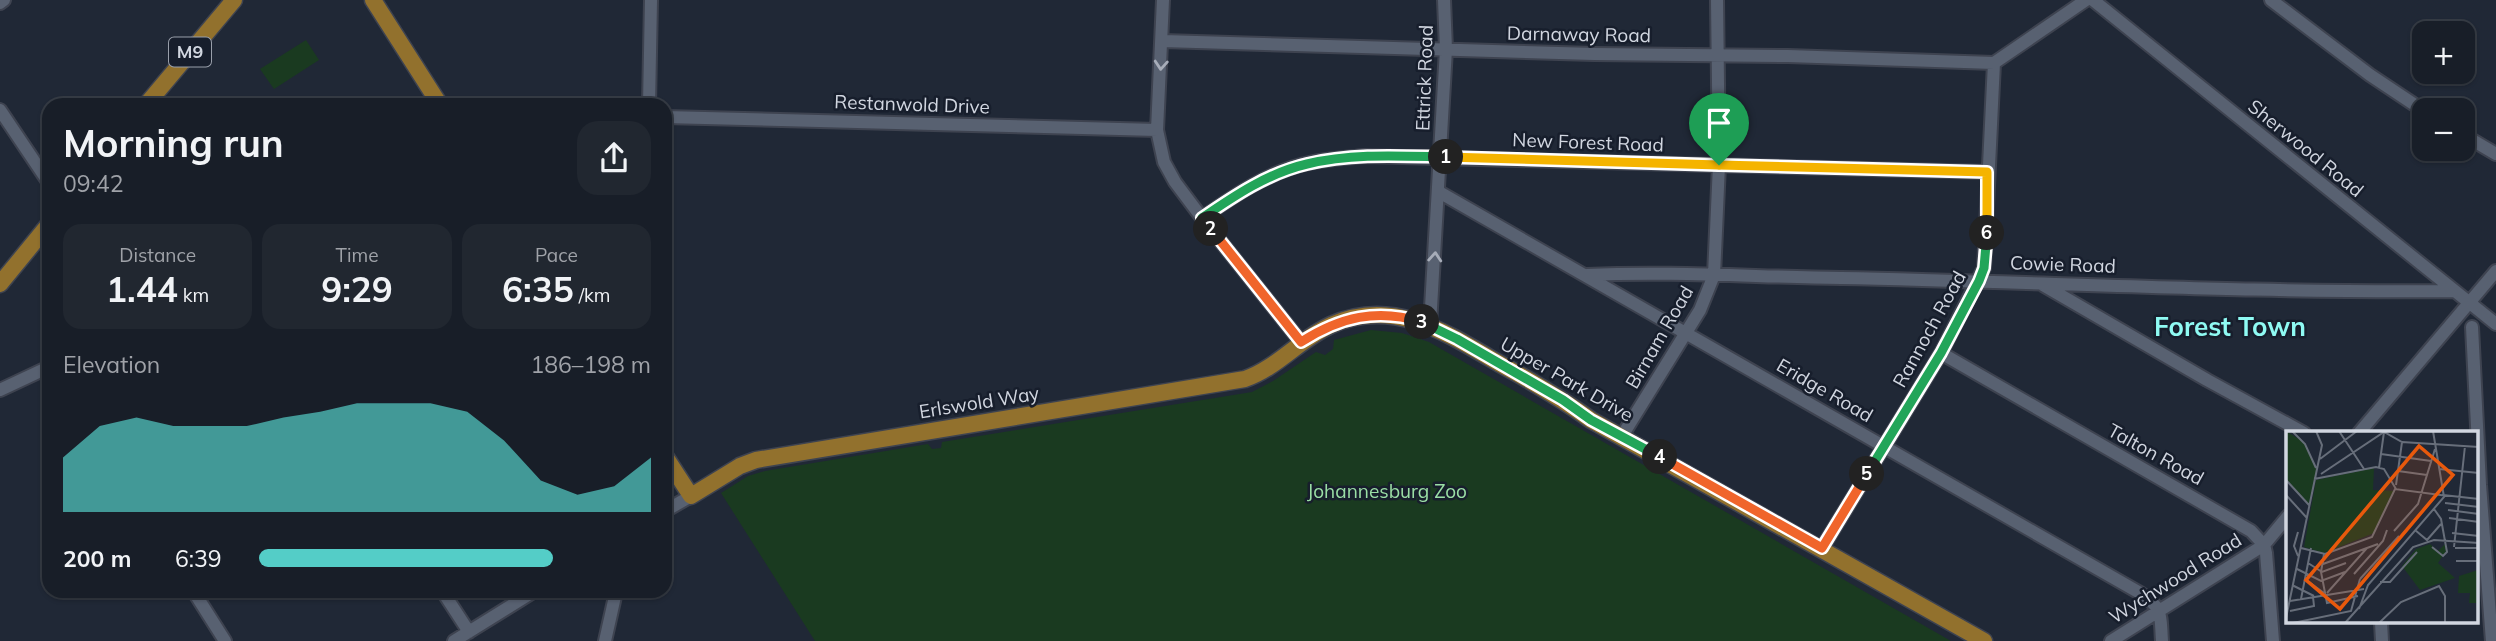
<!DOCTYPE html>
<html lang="en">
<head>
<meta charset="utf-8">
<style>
  :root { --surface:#181e28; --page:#212730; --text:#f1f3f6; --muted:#9fa2a8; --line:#363c45; --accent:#54cdc7 }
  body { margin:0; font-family:Mulish,sans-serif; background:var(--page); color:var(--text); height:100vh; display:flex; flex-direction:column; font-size:26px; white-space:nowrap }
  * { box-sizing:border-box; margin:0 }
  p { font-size:23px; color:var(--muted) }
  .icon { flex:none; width:38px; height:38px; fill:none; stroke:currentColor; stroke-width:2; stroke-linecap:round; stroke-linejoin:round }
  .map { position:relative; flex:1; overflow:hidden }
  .side { position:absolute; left:42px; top:98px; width:630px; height:500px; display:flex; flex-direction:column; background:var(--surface); border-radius:21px; box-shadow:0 2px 5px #0004,0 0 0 2px var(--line) }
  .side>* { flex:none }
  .fabs { position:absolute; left:2412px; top:21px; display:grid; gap:14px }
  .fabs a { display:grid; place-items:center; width:63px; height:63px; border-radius:14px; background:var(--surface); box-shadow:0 2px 5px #0004,0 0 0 2px var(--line); font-size:35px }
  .pin { position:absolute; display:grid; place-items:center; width:60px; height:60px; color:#fff; margin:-72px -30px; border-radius:50% 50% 50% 0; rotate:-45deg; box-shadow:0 0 7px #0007 }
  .pin .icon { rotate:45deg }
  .km { position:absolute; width:35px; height:35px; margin:-18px; border-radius:50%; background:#222; color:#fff; font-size:19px; line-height:35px; text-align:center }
  .round { display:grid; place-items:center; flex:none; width:74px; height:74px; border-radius:21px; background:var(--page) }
  .summary { display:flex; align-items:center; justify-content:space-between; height:119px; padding:0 21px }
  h1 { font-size:38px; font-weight:700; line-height:52px }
  .metrics { display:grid; grid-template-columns:repeat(3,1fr); gap:10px; height:119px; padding:7px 21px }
  .metrics div { display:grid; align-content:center; border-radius:18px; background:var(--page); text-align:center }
  .metrics b { font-size:35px; font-weight:700 }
  .metrics small { font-size:19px; font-weight:400 }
  .metrics p { font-size:19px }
  .chart { height:196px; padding:14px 21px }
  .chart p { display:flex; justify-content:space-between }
  .chart svg { width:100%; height:126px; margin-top:7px; fill:var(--accent); opacity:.7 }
  ul { padding:0 21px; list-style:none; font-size:23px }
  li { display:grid; grid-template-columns:112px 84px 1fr; align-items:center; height:52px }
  li i { height:18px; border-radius:9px; background:var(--accent) }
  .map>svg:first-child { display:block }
</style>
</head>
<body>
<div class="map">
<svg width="2496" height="641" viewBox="0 0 2496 641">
  <rect width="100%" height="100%" fill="#202836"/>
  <path fill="#1a3a20" d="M306,40L319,60L274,89L260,69Z
    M1371,330L1402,333L1429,342L1951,641H815L721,493L748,476L765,471L928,444L932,449L941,448L942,442L1252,392L1273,381L1316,352L1325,355L1333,349L1334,340Z"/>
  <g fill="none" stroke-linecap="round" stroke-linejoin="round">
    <g stroke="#3e4350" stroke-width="16">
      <path id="minor" d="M1163,0L1157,130L1164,162L1175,182L1202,218L1301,342
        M2093,0L2496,324
        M2271,0L2370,75L2424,111
        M0,3L4,0
        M1163,41L1594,54L1788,56L1994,63
        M1994,63L2086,0
        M649,105L651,0
        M0,110L49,183
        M665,117L1157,130
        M2462,134L2496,154
        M1439,192L2140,593C2164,609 2160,614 2162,641
        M1202,218C1235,195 1270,171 1309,163C1327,159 1345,158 1364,156L1987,172
        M1587,275C1671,271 1756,277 1841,278C2045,282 2249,293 2453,291
        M2043,285L2207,380L2304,433
        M1430,325L1446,49L1444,0
        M2472,327L2480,485L2492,641
        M1941,353L2251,531L2264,545L2266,553L2273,641
        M0,390L49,367
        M2359,433L2496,271
        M1622,436L1700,310L1714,275L1719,165L1717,0
        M665,511L691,496
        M1822,548L1941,353L1984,268L1994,63
        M194,592L225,641
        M443,592L469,632
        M2381,622L2382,641
        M454,641L533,592
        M605,641L616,592
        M2111,641L2264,545L2288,516"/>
    </g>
    <g stroke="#3e4350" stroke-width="19">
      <path id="major" d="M373,0L440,105
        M146,105L234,0
        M0,284L49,224
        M665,456L691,496L740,466L756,460L1245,379C1277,368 1300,339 1331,325C1393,297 1447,333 1500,364C1531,381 1562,399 1591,420L1984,641"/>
    </g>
    <use href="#minor" stroke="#586171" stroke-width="12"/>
    <use href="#major" stroke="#92712d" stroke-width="16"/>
  </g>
  <defs><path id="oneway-chevron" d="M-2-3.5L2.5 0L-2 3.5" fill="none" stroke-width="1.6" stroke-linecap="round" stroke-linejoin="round" transform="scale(1.75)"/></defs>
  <g stroke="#a7adb9">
    <use href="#oneway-chevron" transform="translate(1161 65) rotate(94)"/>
    <use href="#oneway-chevron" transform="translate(1435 257) rotate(-86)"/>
  </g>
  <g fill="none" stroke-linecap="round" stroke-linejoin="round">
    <g stroke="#fff" stroke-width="14">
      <path id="split-1" d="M1446,157L1719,165"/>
    </g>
    <g stroke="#fff" stroke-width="14">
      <path id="split-2" d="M1211,229L1202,218C1234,196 1268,173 1307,164C1352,153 1400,156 1446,157"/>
    </g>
    <g stroke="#fff" stroke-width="14">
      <path id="split-3" d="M1211,229L1301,342C1340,317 1377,308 1422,322"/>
    </g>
    <g stroke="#fff" stroke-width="14">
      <path id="split-4" d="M1422,322L1457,339L1563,400L1591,420L1660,457"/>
    </g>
    <g stroke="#fff" stroke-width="14">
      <path id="split-5" d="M1660,457L1822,548L1867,474"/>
    </g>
    <g stroke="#fff" stroke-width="14">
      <path id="split-6" d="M1867,474L1941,353L1979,281L1984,268L1987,233"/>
    </g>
    <g stroke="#fff" stroke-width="14">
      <path id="split-7" d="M1719,165L1987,172V233"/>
    </g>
    <use href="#split-1" stroke="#f5b400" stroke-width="9"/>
    <use href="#split-2" stroke="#22a559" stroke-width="9"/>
    <use href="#split-3" stroke="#f0652b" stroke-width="9"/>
    <use href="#split-4" stroke="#22a559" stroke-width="9"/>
    <use href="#split-5" stroke="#f0652b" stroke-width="9"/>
    <use href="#split-6" stroke="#22a559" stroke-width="9"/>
    <use href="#split-7" stroke="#f5b400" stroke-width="9"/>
  </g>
  <g text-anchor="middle" stroke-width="5" stroke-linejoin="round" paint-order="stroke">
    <rect fill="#171e2c" stroke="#999faa" stroke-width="2" x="169" y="37.5" width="42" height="29" rx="5"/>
    <g font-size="18" font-weight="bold" fill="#d1d6e0">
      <text x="190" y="58">M9</text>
    </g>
    <g font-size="19" fill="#d1d6e0" stroke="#171e2c">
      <text transform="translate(1579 34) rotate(1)" y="7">Darnaway Road</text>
      <text transform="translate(1424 78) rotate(-88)" y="7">Ettrick Road</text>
      <text transform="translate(912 104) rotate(2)" y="7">Restanwold Drive</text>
      <text transform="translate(1588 142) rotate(2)" y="7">New Forest Road</text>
      <text transform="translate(2306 148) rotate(39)" y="7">Sherwood Road</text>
      <text transform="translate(2063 264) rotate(2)" y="7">Cowie Road</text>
      <text transform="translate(1929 329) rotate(-61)" y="7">Rannoch Road</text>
      <text transform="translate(1659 337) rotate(-60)" y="7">Birnam Road</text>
      <text transform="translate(1567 379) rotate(30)" y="7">Upper Park Drive</text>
      <text transform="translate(1825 390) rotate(30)" y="7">Eridge Road</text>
      <text transform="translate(979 402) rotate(-9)" y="7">Erlswold Way</text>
      <text transform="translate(2156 454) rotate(29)" y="7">Talton Road</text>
      <text transform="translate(2175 578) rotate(-32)" y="7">Wychwood Road</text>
    </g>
    <g font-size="19" fill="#9adea5" stroke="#171e2c">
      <text x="1387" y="498">Johannesburg Zoo</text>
    </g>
    <g font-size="26" font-weight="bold" fill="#8ffaf3" stroke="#171e2c">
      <text x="2230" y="336">Forest Town</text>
    </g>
  </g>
  <g transform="translate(2286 431)">
    <rect width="192" height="192" fill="#202836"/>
    <path d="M0,0L19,12L31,39L23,73L0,48ZM88,37L87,59L108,60L88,102L38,122L18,116L30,49ZM144,113L152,120L159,113L160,120L152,132L169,147L134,159L116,135L130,118ZM192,139V172H183L184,162H172L173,145Z" fill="#1a3a20"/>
    <path fill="none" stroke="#676e7a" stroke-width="2" d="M6,0L19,13L30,37M53,0L78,38M95,23L145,30M34,28L71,0M93,37L98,1M153,38L193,42M112,40L141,44M35,43L98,1L116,11L193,16M28,48L90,36L98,38L110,58M0,49L23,74M110,54L116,11M0,64L21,87M157,64L193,68M159,72L193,76M162,79L193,83M163,87L193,91M129,99L141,109L155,93M108,100L132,73L149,18M12,101L8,115L12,125M166,102L193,105M146,116L157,125L161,121L155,88L148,78M168,116L179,15M15,117L39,123L86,106L109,58L162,65M169,117H193M38,123L35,141L41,172L72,165M170,130H193M22,132L36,141L60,132M37,133L92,113M11,138L35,150L59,141M68,143L97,110L101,99M19,148L38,162M74,148L113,105M94,151H104L131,121M6,154L28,165M41,162L81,117M15,168L25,117M4,170L78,158M73,178L82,154L158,66L147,0M4,180L28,175L27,166M0,187L36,14L30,0M7,192L65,180L74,148M59,192L127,116L148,109L193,112M93,192L115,171L153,155L159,165V192"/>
    <path fill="#e8590c" fill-opacity="0.15" stroke="#e8590c" stroke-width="3.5" d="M133,15L167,44L54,178L20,149Z"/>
    <rect width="192" height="192" fill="none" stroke="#d1d6e0" stroke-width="3.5"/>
  </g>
</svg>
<div class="fabs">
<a>+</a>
<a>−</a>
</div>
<div class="pin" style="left:1719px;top:165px;background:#1e9e55"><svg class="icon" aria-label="arrive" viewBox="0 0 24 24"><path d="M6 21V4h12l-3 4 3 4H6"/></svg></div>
<b class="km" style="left:1446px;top:157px">1</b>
<b class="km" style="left:1211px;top:229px">2</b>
<b class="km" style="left:1422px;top:322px">3</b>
<b class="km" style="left:1660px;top:457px">4</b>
<b class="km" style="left:1867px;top:474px">5</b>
<b class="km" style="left:1987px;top:233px">6</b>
<section class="side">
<div class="summary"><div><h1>Morning run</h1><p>09:42</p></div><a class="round"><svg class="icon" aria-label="share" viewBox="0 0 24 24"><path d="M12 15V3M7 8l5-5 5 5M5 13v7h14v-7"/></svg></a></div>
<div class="metrics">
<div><p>Distance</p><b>1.44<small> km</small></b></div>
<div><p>Time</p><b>9:29</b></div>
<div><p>Pace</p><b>6:35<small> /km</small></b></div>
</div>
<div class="chart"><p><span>Elevation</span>186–198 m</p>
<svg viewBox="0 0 160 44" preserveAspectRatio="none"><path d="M0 44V25L10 14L20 11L30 14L40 14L50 14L60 11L70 9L80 6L90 6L100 6L110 9L120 19L130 33L140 38L150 35L160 25V44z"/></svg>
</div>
<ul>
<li><b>200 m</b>6:39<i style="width:75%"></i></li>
</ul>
</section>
</div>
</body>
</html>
